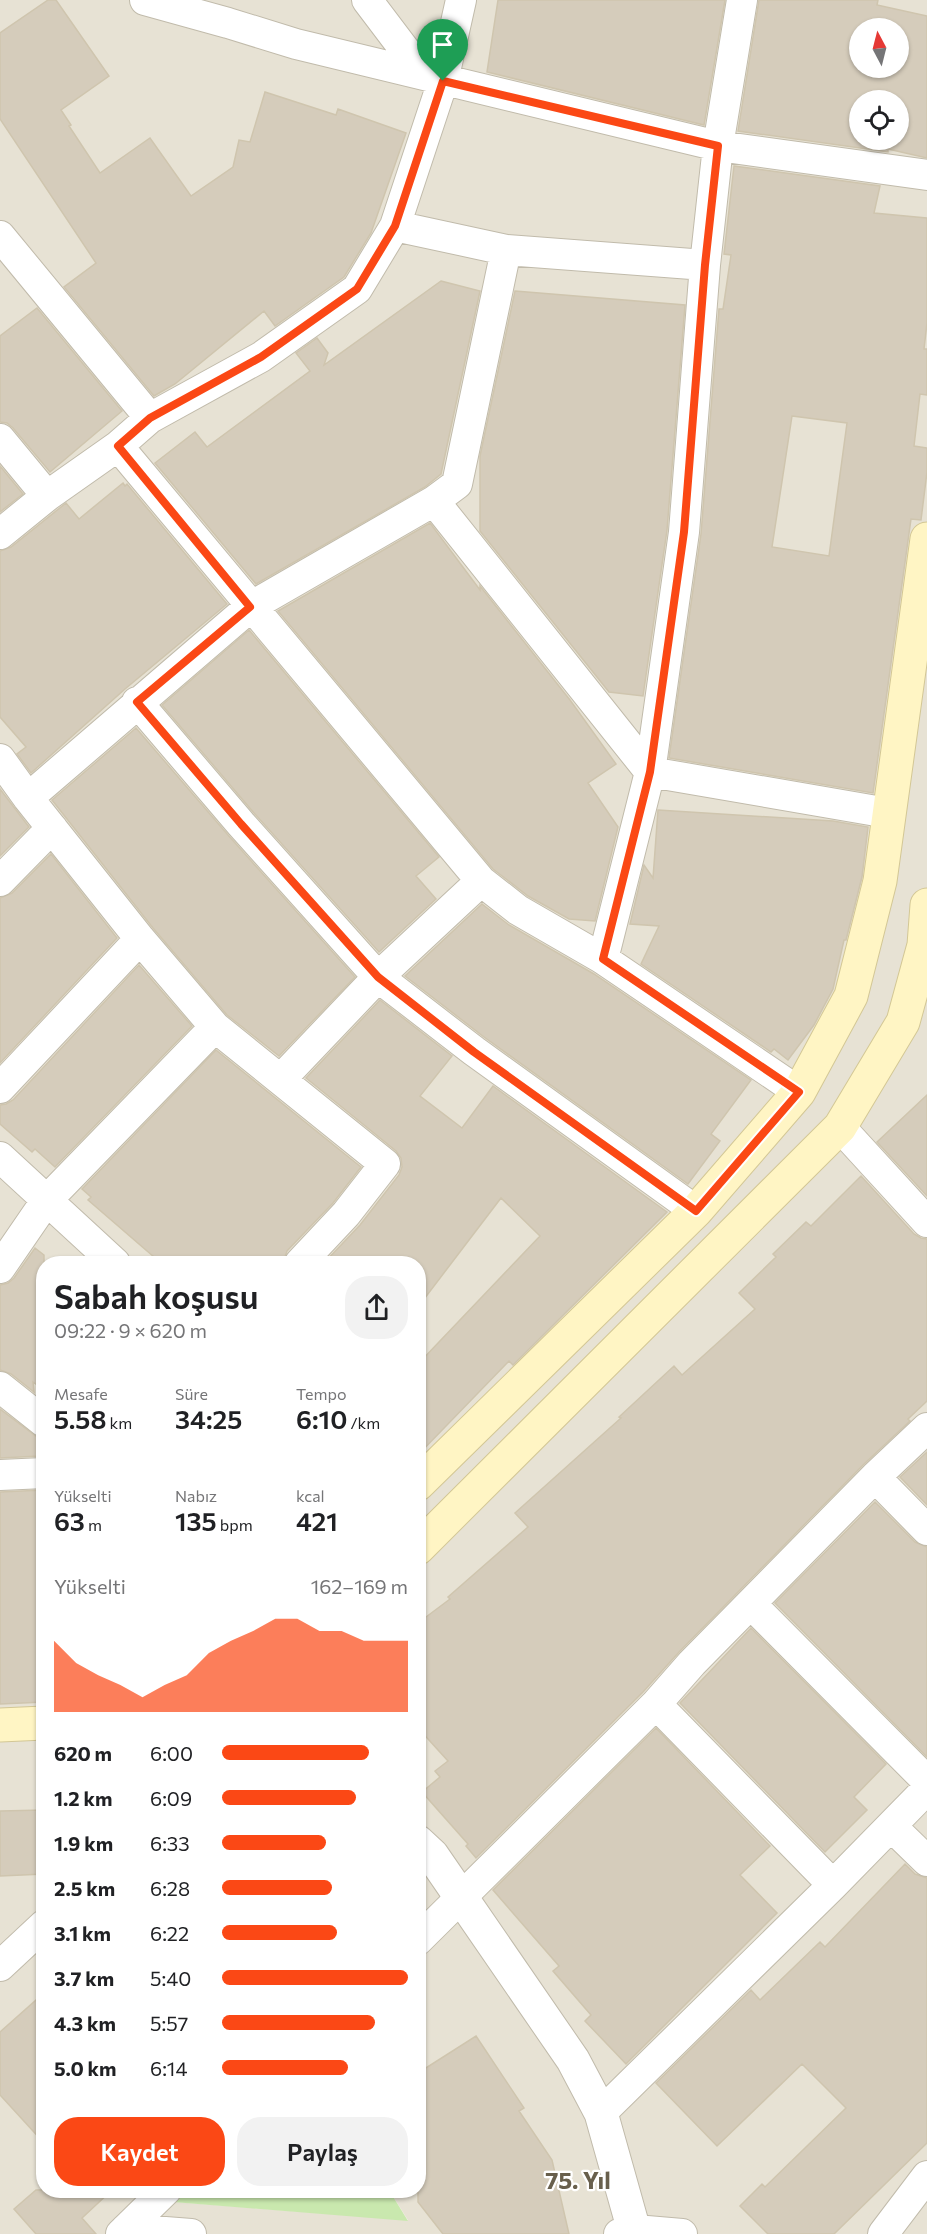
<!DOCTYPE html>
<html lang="tr">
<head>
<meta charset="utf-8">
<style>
  :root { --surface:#fff; --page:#f2f2f2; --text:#202124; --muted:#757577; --accent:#fb4815 }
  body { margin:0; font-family:Commissioner,sans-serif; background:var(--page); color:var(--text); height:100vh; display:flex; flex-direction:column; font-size:22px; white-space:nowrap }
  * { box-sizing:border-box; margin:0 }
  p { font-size:20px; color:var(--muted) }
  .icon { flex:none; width:33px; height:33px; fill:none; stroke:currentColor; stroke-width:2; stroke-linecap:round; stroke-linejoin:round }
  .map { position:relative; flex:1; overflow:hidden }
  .panel { position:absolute; left:36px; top:1256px; width:390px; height:942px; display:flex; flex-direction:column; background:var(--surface); border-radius:24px; box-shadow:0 2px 4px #0004 }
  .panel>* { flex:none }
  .needle { width:39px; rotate:353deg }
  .controls { position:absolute; left:849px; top:18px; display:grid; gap:12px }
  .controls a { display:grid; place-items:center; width:60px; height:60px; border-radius:50%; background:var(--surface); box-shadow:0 2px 4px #0004; font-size:30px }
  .pin { position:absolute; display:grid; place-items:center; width:51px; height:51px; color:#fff; margin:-62px -26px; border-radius:50% 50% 50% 0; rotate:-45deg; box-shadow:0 0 6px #0007 }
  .pin .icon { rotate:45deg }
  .round { display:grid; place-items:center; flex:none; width:63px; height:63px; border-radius:24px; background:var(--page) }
  .overview { display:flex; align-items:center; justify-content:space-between; height:102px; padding:0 18px }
  h1 { font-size:33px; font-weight:600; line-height:45px }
  .metrics { display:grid; grid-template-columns:repeat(3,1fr); gap:9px; height:102px; padding:6px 18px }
  .metrics div { display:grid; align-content:center }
  .metrics b { font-size:26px; font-weight:600 }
  .metrics small { font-size:16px; font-weight:400 }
  .metrics p { font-size:16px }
  .chart { height:168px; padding:12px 18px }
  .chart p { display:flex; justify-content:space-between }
  .chart svg { width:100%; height:108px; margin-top:6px; fill:var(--accent); opacity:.7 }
  .primary-button { display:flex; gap:12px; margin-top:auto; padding:12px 18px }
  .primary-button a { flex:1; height:69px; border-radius:24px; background:var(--accent); color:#fff; font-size:24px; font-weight:600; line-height:69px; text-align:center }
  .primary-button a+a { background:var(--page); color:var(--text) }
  ul { padding:0 18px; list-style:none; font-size:20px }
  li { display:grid; grid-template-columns:96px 72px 1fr; align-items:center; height:45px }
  li i { height:15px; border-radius:8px; background:var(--accent) }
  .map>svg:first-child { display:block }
</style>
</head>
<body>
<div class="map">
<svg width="927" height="2234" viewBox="0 0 927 2234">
  <rect width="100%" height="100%" fill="#f3f0e6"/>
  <path fill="#e7e2d4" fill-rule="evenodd" d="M0,0H927V2234H0ZM860,28H898V68H860ZM860,100H898V140H860ZM44,1263H418V2190H389L408,2220L174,2202L186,2190H44Z"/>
  <path fill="#c9e8ae" d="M186,2190H389L408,2221L173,2202Z"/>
  <path fill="#d5ccbb" stroke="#cfc5ae" stroke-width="1.5" fill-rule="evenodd" d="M48,0H56L109,76L61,110L71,125L69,126L100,173L150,138L191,196L233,167L239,140L250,142L265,92L336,115L338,109L406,133L371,233L344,277L275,326L264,311L175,384L154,396L64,287L96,263L0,119V33Z
    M498,0H725L704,125L487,72Z
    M759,0H878L877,5L927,16V158L888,149V152L738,131ZM860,28H898V68H860ZM860,100H898V140H860Z
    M734,166L880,186L874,213L927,218V323L924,349H927V395L920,394L914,446L927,448V472L921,520L911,519L873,793L669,758L701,534L719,309H723L731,255L724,254ZM792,416L847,423L829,556L772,547Z
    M441,281L480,291L441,474L425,487L256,584L155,463L195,432L207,447L310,371L296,353L317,338L328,353L324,365Z
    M515,291L685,305L667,530L643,696L609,692L480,531V456Z
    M37,308L122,411L50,472L13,428L7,423L0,422V336Z
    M0,466L23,494L0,512Z
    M123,483L125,486L127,484L227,604L125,689L31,773L17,754L26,747L0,717V551L11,547L66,503L79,519Z
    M430,523L480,590V586L570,700L616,764L588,783L618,827L595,921L569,919L528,896L493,869L278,611Z
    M249,630L439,857L416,876L436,899L379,952L254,813L162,705Z
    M136,728L228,835L355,977L279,1056L227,1015L153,928L52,800Z
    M0,789L29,827L0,856Z
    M658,810L833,821L868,827L862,877L846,940H844L833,989L814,1025L788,1060L774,1049L771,1052L641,964L659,926L630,924L644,865L653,878Z
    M51,854L117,938L0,1063V898L12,893Z
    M482,904L509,925L594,974L751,1080L711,1134L720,1141L688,1184L484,1037L405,976Z
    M139,965L192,1026L55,1167L35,1149L32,1152L0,1124V1105L6,1104L13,1100Z
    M380,1000L452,1056L420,1096L462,1128L493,1086L667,1212L513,1365L509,1361L418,1455V1364L540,1236L501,1198L418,1307V1263H324L360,1225L399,1175L402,1167L401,1158L396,1151L306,1078Z
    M216,1050L361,1167L333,1203L287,1251L283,1263H161L88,1200L91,1197L82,1189Z
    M927,1095V1196L877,1142Z
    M861,1176L914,1234L921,1238L927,1239V1401L908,1419L910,1421L863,1465L680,1651L643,1692L476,1858L466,1846L468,1844L422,1792L440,1777L435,1771L448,1761L418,1728V1623L450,1599L448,1597L528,1527L515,1513L621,1418L619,1417L674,1366L682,1375L755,1309L739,1293L776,1257L773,1254L806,1222L811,1226Z
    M35,1248L44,1255V1390L33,1382L34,1392L11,1374L0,1370V1285L8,1283L14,1278Z
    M0,1409L37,1437L39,1456L0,1458Z
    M927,1452V1505L900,1477Z
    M44,1490V1702L0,1704V1492Z
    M875,1502L915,1542L927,1547V1757L775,1603Z
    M751,1628L886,1764L854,1797L867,1810L825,1852L680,1703Z
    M656,1728L770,1846L740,1875L777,1913L626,2064L585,2021L591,2015L553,1971L559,1966L493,1890Z
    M44,1810V1874L0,1876V1811Z
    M905,1864L915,1874L927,1878V2143L834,2234H768L740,2206L762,2184L765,2187L846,2108L802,2064L717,2146L656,2083L751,1990L760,2000L820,1942L825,1947Z
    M44,1993V2143L0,2095V2032Z
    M476,2036L524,2108L519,2111L552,2160L569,2234H443L418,2202V2073Z
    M36,2190H112L82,2218L96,2234H36L14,2209Z"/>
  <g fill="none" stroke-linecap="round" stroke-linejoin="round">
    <g stroke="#c1bbab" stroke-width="32">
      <path id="minor" d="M145,0L228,23L296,44L718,146L927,175
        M367,0L423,74
        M395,226L506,250L705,265
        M0,236L150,418
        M0,439L47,496
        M118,446L481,881L518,910L603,959L799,1092
        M434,501L650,772L888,813
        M0,534L47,496L118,446L150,418L261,357L357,289L395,226L443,81L461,0
        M137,702L241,824L378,977L474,1051L696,1211
        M0,759L28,798L140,939L215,1027L385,1164L346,1214L300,1263
        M28,798L250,607L434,501L457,484L506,250
        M0,881L52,828
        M603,959L650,772L684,532L705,265L718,146L742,0
        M281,1079L378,977L481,881
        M0,1088L140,939
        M840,1127L927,1222
        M0,1157L115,1263
        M0,1268L46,1201L215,1027
        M0,1387L44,1422
        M0,1475L44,1473
        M875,1477L927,1530
        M751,1604L927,1781
        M656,1704L833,1885
        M891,1826L927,1861
        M418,1940L656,1704L692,1663L875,1477L927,1428
        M0,1966L44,1925
        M601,2113L833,1885L927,1789
        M126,2229L191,2234
        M121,2234L166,2190
        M619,2234L635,2230L682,2234
        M883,2234L927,2176"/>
    </g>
    <g stroke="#c1bbab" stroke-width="35">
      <path id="tertiary" d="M418,1842L432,1855L573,2060L601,2113L635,2234"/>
    </g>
    <g stroke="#d3c795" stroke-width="35">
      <path id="secondary" d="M418,1484L696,1211L799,1092L851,996L880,881L927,539
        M418,1548L840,1127L903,1022L924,945L927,905
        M0,1725L44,1723"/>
    </g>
    <use href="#minor" stroke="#fff" stroke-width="30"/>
    <use href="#tertiary" stroke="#fff" stroke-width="33"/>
    <use href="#secondary" stroke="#fff5c4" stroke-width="33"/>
  </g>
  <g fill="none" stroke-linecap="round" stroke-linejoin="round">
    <g stroke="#fff" stroke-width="12">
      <path id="route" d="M443,81L718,146L705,265L684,532L650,772L603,959L799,1092L696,1211L474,1052L378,977L241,824L137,702L250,607L118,446L150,418L261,357L357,289L395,226Z"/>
    </g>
    <use href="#route" stroke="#fb4815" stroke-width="8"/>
  </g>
  <g text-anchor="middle" stroke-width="4.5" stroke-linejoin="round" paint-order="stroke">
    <g font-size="24" font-weight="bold" fill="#685f4c" stroke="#fff">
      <text x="578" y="2189">75. Yıl</text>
    </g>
  </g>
</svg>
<div class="controls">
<a><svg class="needle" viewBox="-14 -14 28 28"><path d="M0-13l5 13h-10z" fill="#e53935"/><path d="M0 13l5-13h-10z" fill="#757577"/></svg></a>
<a><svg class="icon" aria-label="locate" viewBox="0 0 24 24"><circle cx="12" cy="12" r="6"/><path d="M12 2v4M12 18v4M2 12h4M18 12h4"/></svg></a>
</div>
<div class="pin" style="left:443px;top:81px;background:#1e9e55"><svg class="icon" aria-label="arrive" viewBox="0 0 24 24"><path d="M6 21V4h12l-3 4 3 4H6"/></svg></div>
<section class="panel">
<div class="overview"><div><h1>Sabah koşusu</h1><p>09:22 · 9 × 620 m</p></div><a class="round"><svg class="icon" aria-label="share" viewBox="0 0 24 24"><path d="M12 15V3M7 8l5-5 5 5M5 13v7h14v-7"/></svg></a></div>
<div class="metrics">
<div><p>Mesafe</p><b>5.58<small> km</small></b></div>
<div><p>Süre</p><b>34:25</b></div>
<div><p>Tempo</p><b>6:10<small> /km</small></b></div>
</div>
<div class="metrics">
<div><p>Yükselti</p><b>63<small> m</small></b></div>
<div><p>Nabız</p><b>135<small> bpm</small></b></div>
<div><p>kcal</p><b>421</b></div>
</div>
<div class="chart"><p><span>Yükselti</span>162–169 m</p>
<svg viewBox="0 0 160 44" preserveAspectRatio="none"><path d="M0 44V15L10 24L20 29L30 33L40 38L50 33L60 29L70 20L80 15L90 11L100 6L110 6L120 11L130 11L140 15L150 15L160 15V44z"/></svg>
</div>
<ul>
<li><b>620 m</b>6:00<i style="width:79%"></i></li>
<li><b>1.2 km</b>6:09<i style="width:72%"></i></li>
<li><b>1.9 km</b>6:33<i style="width:56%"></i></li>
<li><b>2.5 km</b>6:28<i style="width:59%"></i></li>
<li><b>3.1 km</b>6:22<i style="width:62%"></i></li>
<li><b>3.7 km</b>5:40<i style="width:100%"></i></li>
<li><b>4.3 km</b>5:57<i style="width:82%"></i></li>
<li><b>5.0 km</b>6:14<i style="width:68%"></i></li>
</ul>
<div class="primary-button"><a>Kaydet</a><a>Paylaş</a></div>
</section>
</div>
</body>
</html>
